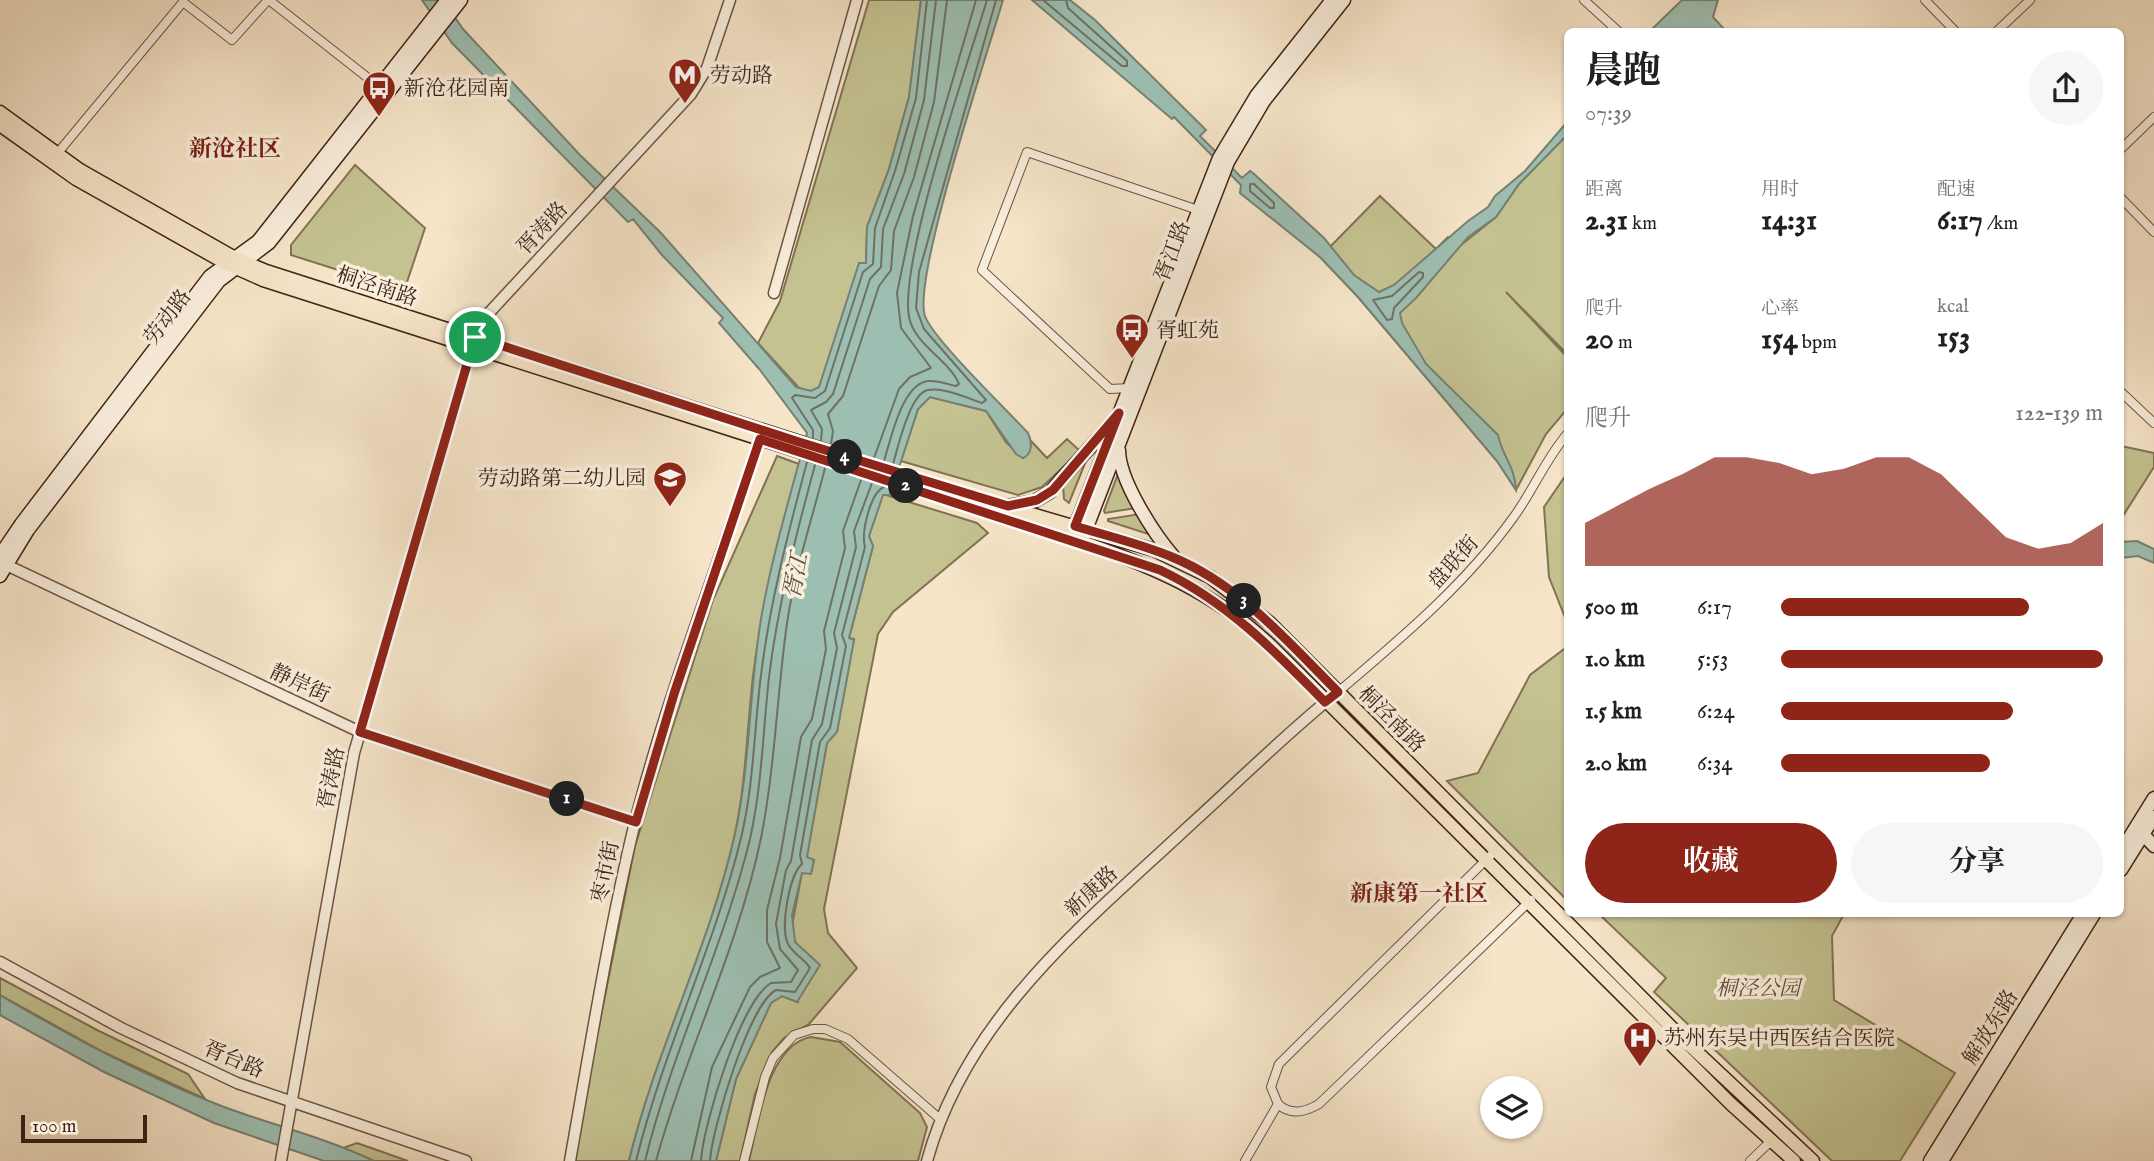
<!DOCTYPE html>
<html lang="zh">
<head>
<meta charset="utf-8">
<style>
  :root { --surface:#fff; --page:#f6f6f6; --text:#202124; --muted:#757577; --accent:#8f2418 }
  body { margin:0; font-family:"IM FELL English","Noto Serif SC",serif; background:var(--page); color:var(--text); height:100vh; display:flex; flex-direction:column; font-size:26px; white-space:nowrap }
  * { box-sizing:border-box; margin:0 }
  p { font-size:23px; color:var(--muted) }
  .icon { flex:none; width:38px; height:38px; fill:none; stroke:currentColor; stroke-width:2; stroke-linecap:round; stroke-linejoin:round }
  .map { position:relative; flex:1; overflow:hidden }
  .drawer { position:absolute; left:1564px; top:28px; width:560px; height:889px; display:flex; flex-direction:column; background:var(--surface); border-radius:10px; box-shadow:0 2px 5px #0004 }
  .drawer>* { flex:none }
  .tools { position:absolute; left:1480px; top:1076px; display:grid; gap:14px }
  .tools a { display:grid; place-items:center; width:63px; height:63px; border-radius:50%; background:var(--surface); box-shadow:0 2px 5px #0004; font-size:35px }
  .scale { position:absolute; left:21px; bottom:18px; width:126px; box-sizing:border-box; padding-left:7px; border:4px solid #3f2315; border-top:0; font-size:19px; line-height:24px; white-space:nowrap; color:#3f2315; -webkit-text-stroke:5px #f9eedc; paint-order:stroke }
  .pin { position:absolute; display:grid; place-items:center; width:60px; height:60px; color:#fff; margin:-30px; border:4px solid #fff; border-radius:50%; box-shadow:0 2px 7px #0007 }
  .km { position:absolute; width:35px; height:35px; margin:-18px; border-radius:50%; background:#222; color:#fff; font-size:19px; line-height:35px; text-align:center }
  .round { display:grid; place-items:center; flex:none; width:74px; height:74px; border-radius:37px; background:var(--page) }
  .summary { display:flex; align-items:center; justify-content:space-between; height:119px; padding:0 21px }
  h1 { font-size:38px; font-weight:700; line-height:52px }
  .metrics { display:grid; grid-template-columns:repeat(3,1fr); gap:10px; height:119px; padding:7px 21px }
  .metrics div { display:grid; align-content:center }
  .metrics b { font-size:30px; font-weight:700 }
  .metrics small { font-size:19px; font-weight:400 }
  .metrics p { font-size:19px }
  .chart { height:196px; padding:14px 21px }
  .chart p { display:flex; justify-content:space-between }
  .chart svg { width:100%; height:126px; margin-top:7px; fill:var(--accent); opacity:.7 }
  .button { display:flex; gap:14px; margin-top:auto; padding:14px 21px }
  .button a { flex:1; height:80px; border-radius:42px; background:var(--accent); color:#fff; font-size:28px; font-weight:700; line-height:80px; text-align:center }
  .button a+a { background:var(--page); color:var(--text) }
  ul { padding:0 21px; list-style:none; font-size:23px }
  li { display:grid; grid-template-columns:112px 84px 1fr; align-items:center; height:52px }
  li i { height:18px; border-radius:9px; background:var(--accent) }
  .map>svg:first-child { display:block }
</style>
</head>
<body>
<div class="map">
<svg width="2154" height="1161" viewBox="0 0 2154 1161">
  <rect width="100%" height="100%" fill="#f6e5c9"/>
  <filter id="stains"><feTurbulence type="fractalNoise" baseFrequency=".00286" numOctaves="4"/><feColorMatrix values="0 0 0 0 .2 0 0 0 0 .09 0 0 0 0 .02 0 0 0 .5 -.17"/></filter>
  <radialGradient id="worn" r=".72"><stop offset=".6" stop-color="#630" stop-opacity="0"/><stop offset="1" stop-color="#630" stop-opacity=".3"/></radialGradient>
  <path fill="#c4c291" stroke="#827253" stroke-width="2" d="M869,0H921L909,97L889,169L867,227L866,263L819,387L814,391L801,390L758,343L780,301Z
    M1568,134V355L1506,292L1568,358V408L1546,434L1516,490L1497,461L1358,297L1320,257L1380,196L1436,249L1448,237L1461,245L1496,217L1519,184Z
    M355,165L425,228L404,291L291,255V245Z
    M930,397L986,411L1006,442L1023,458L1029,452L1031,441L1047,458L1067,439L1080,451L1042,487L1018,495L901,461L918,409Z
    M2121,446L2154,453V467L2121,519Z
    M777,456L799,464C780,534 762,604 753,676C747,729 746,781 735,834C710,946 656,1049 629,1161H572L635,846L713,600Z
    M1086,461L1069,503L1064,499L1063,484Z
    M1568,472V625L1549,577L1544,507Z
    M1118,474L1136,508L1105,513L1104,511Z
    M883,494L977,523L988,533L893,612L878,634L824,909L828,933L857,968L809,1024L784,1038L772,1052L755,1094L740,1161H716L736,1079L771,1003L782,996L798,1002L799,948L792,936V926L802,872L811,873L814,860L806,858L827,743L837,731L854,639L849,638L873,546L869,536Z
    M1140,514L1148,534L1108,521V519Z
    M1568,646V901L1447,781L1478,773L1530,675Z
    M1599,914H1844L1832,936L1834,1000L1955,1073L1900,1161H1832L1654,992L1666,978Z
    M0,978L97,1030L188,1074L205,1099L103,1052L0,995Z
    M811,1037L840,1042L920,1113L927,1127L918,1161H749C758,1124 767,1045 811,1037Z
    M357,1143L408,1161H374L343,1148Z"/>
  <path fill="#9dbfb2" stroke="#778173" stroke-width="2" d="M422,0H443L463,29L580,155L661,233L796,387L811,391L819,387L859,263H866L867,227L889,169L909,97L921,0H1003C988,52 912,278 925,316C933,339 1007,410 1028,433C1032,441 1033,454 1023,458L1016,454L986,411L930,397L918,409L890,495H883L869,536L873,546L849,638L854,640L837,732L827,743L807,857L814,860L811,874L802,873L792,915L795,942L820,965L797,1002L782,996L771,1003L736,1079L716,1161H629C656,1049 710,946 735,834C751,761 749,686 762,613C773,552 791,493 807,433L760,370L719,323L723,318L662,255L633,219L628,222L452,43Z
    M1032,0H1070L1095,20L1206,130L1200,136L1242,178L1250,171L1253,173L1324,238L1354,275L1379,292L1394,285L1468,221L1488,207L1495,196L1525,171L1568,121V134L1519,184L1496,217L1468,237L1416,298L1400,313L1402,323L1426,364L1498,435C1502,456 1515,466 1516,490L1497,461L1358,297L1321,258L1240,193L1241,185L1174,117L1172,119Z
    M1682,0H1718L1713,17L1726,31H1650Z
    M2137,541L2154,549V563L2138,556L2121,558V542Z
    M0,995C71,1037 146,1077 224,1107C273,1125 326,1138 374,1161H324L214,1123L104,1072L0,1015Z"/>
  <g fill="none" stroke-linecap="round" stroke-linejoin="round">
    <path stroke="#6e7164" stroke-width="2" d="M1043,0L1122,66H1127V61L1068,8L1066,0
      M1250,184H1254L1274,203V208H1270L1250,191Z
      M1419,272L1423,273V277L1394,308L1392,319L1387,320L1373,300L1392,296Z
      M813,438V430L792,398L795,395L815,398L825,391L863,272L873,264L875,228L895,171L916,98L927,0
      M821,441L822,429L811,410L826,402L833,394L870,279L881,267L883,229L904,174L924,100L936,0
      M831,444L833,431L828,414L843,396L879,286L891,270L894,231L914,177L934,102L947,0
      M874,458L899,389L910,377L931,368L901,328L897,293L913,216L976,0
      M884,461C891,439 902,384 928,381C937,380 947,384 956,386L959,384C949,360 918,347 910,321C895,272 969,60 987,0
      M893,464C898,447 910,393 928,390C943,387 967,398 982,403L986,400L924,329L916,308L919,272L996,0
      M636,1161C663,1051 714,948 741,838C754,784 754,729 761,675C770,602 788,533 807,462
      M645,1161C672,1051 723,949 750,839C762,785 763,731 769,677C778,604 796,535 815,465
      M656,1161C686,1052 738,949 761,838C775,767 777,694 787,623C795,570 812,519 825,468
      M691,1161L712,1067L750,987L760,977L780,968L767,942V910L780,858L801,737L812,719L826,649L824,631L845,548L843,531L861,480
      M701,1161C703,1125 741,1000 771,983L791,982L798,970L780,949L776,924L786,870L791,861L812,740L822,724L837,648L834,633L856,547L854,531L872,483
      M710,1161C712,1129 749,1004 776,990L795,992L810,968C805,959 793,954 788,944C780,928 789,875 802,864L800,855L820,742L830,728L846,646L842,635L865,547C861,533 870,493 884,487"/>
    <g stroke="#6d5442" stroke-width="10">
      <path id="minor" d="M269,0L382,89
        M1584,0L1619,32
        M1925,0L1956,32
        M1996,32L2030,0
        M2121,149L2154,117
        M56,155L183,2L232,40L268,0
        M2121,198L2154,232
        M1129,388L1110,389L982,270L1027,152L1198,210
        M2121,392L2154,423
        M1338,692C1401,638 1464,586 1513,518C1533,491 1546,458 1568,433
        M1495,851L1279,1064L1271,1087L1278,1104C1291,1116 1305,1112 1319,1104L1531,900
        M744,1161L765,1077L773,1058L794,1035L813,1029H825L848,1039L940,1119
        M1245,1161L1278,1104
        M1750,1161L1771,1141"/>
    </g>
    <g stroke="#6d5442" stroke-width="13">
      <path id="tertiary" d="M774,293L857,0
        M0,562L360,732L636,822
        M0,962L121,1028L237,1083L466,1161
        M281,1161L354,753L475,337L488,314L691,94L707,68L730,0
        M570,1161C590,1048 608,934 635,822C668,693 718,566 760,439
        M927,1161C966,1018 1084,924 1188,827C1238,782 1286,733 1338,692"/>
    </g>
    <g stroke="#3f2315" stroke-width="15">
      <path id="secondary" d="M1119,450C1119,480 1154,534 1174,557
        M1008,506L1035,501L1050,492L1111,424
        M1071,537L1219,158L1256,96L1332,0
        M1082,540L1228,162L1264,101L1344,0
        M0,555L21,524L210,276L258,241L447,0
        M0,576L28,530L219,281L269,243L461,0
        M2139,830L2154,846
        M2121,851L2154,798
        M2121,870L2154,817
        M1930,1161L2083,914
        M1942,1161L2094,914"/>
    </g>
    <g stroke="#3f2315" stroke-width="15">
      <path id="primary" d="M0,112L80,170L235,258L266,271L943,488L1154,550L1210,577L1270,623L1683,1039L1813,1161
        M0,125L76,179L227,264L263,280L1082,542C1152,566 1215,593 1270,645L1731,1104L1794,1161"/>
    </g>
    <use href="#minor" stroke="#f9eedc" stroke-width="8"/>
    <use href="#tertiary" stroke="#f9eedc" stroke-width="10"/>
    <use href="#secondary" stroke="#f9eedc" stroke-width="12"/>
    <use href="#primary" stroke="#f6e5c9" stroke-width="12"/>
  </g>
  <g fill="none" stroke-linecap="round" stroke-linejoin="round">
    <g stroke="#fff" stroke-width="14">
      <path id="route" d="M475,337L799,442L1008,506L1037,500L1053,490L1119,413L1075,526C1107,536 1141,544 1172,557C1240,585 1287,641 1338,692L1325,702C1274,650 1226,601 1160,570L760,439L674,694L636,822L360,732Z"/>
    </g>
    <use href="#route" stroke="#8f2418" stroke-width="9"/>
  </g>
  <defs>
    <g id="metro-pin" transform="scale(1.75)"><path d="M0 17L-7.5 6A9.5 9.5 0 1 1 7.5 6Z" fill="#8f2418" stroke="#f9eedc"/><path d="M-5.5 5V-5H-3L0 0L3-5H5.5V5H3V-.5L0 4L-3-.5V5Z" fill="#fff"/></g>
    <g id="bus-pin" transform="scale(1.75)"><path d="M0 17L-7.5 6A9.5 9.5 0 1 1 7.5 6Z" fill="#8f2418" stroke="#f9eedc"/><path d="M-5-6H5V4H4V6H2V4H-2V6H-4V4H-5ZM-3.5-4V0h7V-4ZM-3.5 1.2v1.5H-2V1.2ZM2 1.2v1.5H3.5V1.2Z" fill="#fff"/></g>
    <g id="school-pin" transform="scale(1.75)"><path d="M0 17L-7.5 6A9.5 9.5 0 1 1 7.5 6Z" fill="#8f2418" stroke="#f9eedc"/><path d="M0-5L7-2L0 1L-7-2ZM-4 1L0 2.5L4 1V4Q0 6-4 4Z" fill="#fff"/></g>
    <g id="hospital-pin" transform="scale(1.75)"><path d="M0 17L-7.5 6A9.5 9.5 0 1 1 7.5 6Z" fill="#8f2418" stroke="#f9eedc"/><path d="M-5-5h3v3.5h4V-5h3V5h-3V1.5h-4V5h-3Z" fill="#fff"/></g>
  </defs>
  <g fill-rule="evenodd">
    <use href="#metro-pin" x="685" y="75"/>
    <use href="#bus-pin" x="379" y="88"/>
    <use href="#bus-pin" x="1132" y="330"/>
    <use href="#school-pin" x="670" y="478"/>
    <use href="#hospital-pin" x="1640" y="1038"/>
  </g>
  <g text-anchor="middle" stroke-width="7" stroke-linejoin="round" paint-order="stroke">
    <g font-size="21" fill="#3f2315" stroke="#f9eedc" text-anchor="start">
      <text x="710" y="82">劳动路</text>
      <text x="404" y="95">新沧花园南</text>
      <text x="1156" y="337">胥虹苑</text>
      <text x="646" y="485" text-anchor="end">劳动路第二幼儿园</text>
      <text x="1664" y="1045">苏州东吴中西医结合医院</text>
    </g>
    <g font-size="21" fill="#3f2315" stroke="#f9eedc">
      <text transform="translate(542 228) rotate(-47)" y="7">胥涛路</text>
      <text transform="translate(1172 251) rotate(-69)" y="7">胥江路</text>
      <text transform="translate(377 286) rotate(18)" y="7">桐泾南路</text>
      <text transform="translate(167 317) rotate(-53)" y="7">劳动路</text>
      <text transform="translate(1453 562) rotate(-48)" y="7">盘联街</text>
      <text transform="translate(300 683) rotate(25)" y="7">静岸街</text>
      <text transform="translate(1392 719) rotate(45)" y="7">桐泾南路</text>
      <text transform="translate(331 778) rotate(-79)" y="7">胥涛路</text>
      <text transform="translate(605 872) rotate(-78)" y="7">枣市街</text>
      <text transform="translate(1091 891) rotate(-43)" y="7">新康路</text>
      <text transform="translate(1990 1027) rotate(-58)" y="7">解放东路</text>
      <text transform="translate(234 1059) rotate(23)" y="7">胥台路</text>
    </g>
    <g font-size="21" font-style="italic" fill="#604b34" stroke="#f9eedc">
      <text x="1758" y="995">桐泾公园</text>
    </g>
    <g font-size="23" font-weight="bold" fill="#7a1f14" stroke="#f9eedc">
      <text x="235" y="156">新沧社区</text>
      <text x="1419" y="901">新康第一社区</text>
    </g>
    <g font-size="23" font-style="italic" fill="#5b5244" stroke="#f9eedc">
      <text transform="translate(795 576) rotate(-79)" y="8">胥江</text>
    </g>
  </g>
  <rect width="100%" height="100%" filter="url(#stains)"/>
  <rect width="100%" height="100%" fill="url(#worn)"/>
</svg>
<div class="tools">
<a><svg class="icon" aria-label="layers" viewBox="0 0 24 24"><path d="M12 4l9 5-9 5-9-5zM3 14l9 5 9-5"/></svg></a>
</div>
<div class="scale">100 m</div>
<div class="pin" style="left:475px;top:337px;background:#1e9e55"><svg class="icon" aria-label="arrive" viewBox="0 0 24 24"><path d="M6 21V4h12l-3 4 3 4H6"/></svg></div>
<b class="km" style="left:567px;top:799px">1</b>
<b class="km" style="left:906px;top:486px">2</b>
<b class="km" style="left:1244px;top:601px">3</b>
<b class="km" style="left:845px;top:457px">4</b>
<section class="drawer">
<div class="summary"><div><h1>晨跑</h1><p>07:39</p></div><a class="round"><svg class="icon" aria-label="share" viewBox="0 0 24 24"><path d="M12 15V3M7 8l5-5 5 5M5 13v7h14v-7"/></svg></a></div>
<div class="metrics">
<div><p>距离</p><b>2.31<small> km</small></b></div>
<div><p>用时</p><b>14:31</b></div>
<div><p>配速</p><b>6:17<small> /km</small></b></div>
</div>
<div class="metrics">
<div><p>爬升</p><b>20<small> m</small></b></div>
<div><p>心率</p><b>154<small> bpm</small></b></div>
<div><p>kcal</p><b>153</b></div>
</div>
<div class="chart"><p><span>爬升</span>122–139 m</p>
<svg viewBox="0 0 160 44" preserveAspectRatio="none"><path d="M0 44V29L10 23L20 17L30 12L40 6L50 6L60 8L70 12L80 10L90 6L100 6L110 12L120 23L130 34L140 38L150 36L160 29V44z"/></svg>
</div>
<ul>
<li><b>500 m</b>6:17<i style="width:77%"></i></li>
<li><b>1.0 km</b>5:53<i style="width:100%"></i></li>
<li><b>1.5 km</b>6:24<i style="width:72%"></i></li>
<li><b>2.0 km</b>6:34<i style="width:65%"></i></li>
</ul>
<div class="button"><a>收藏</a><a>分享</a></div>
</section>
</div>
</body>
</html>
